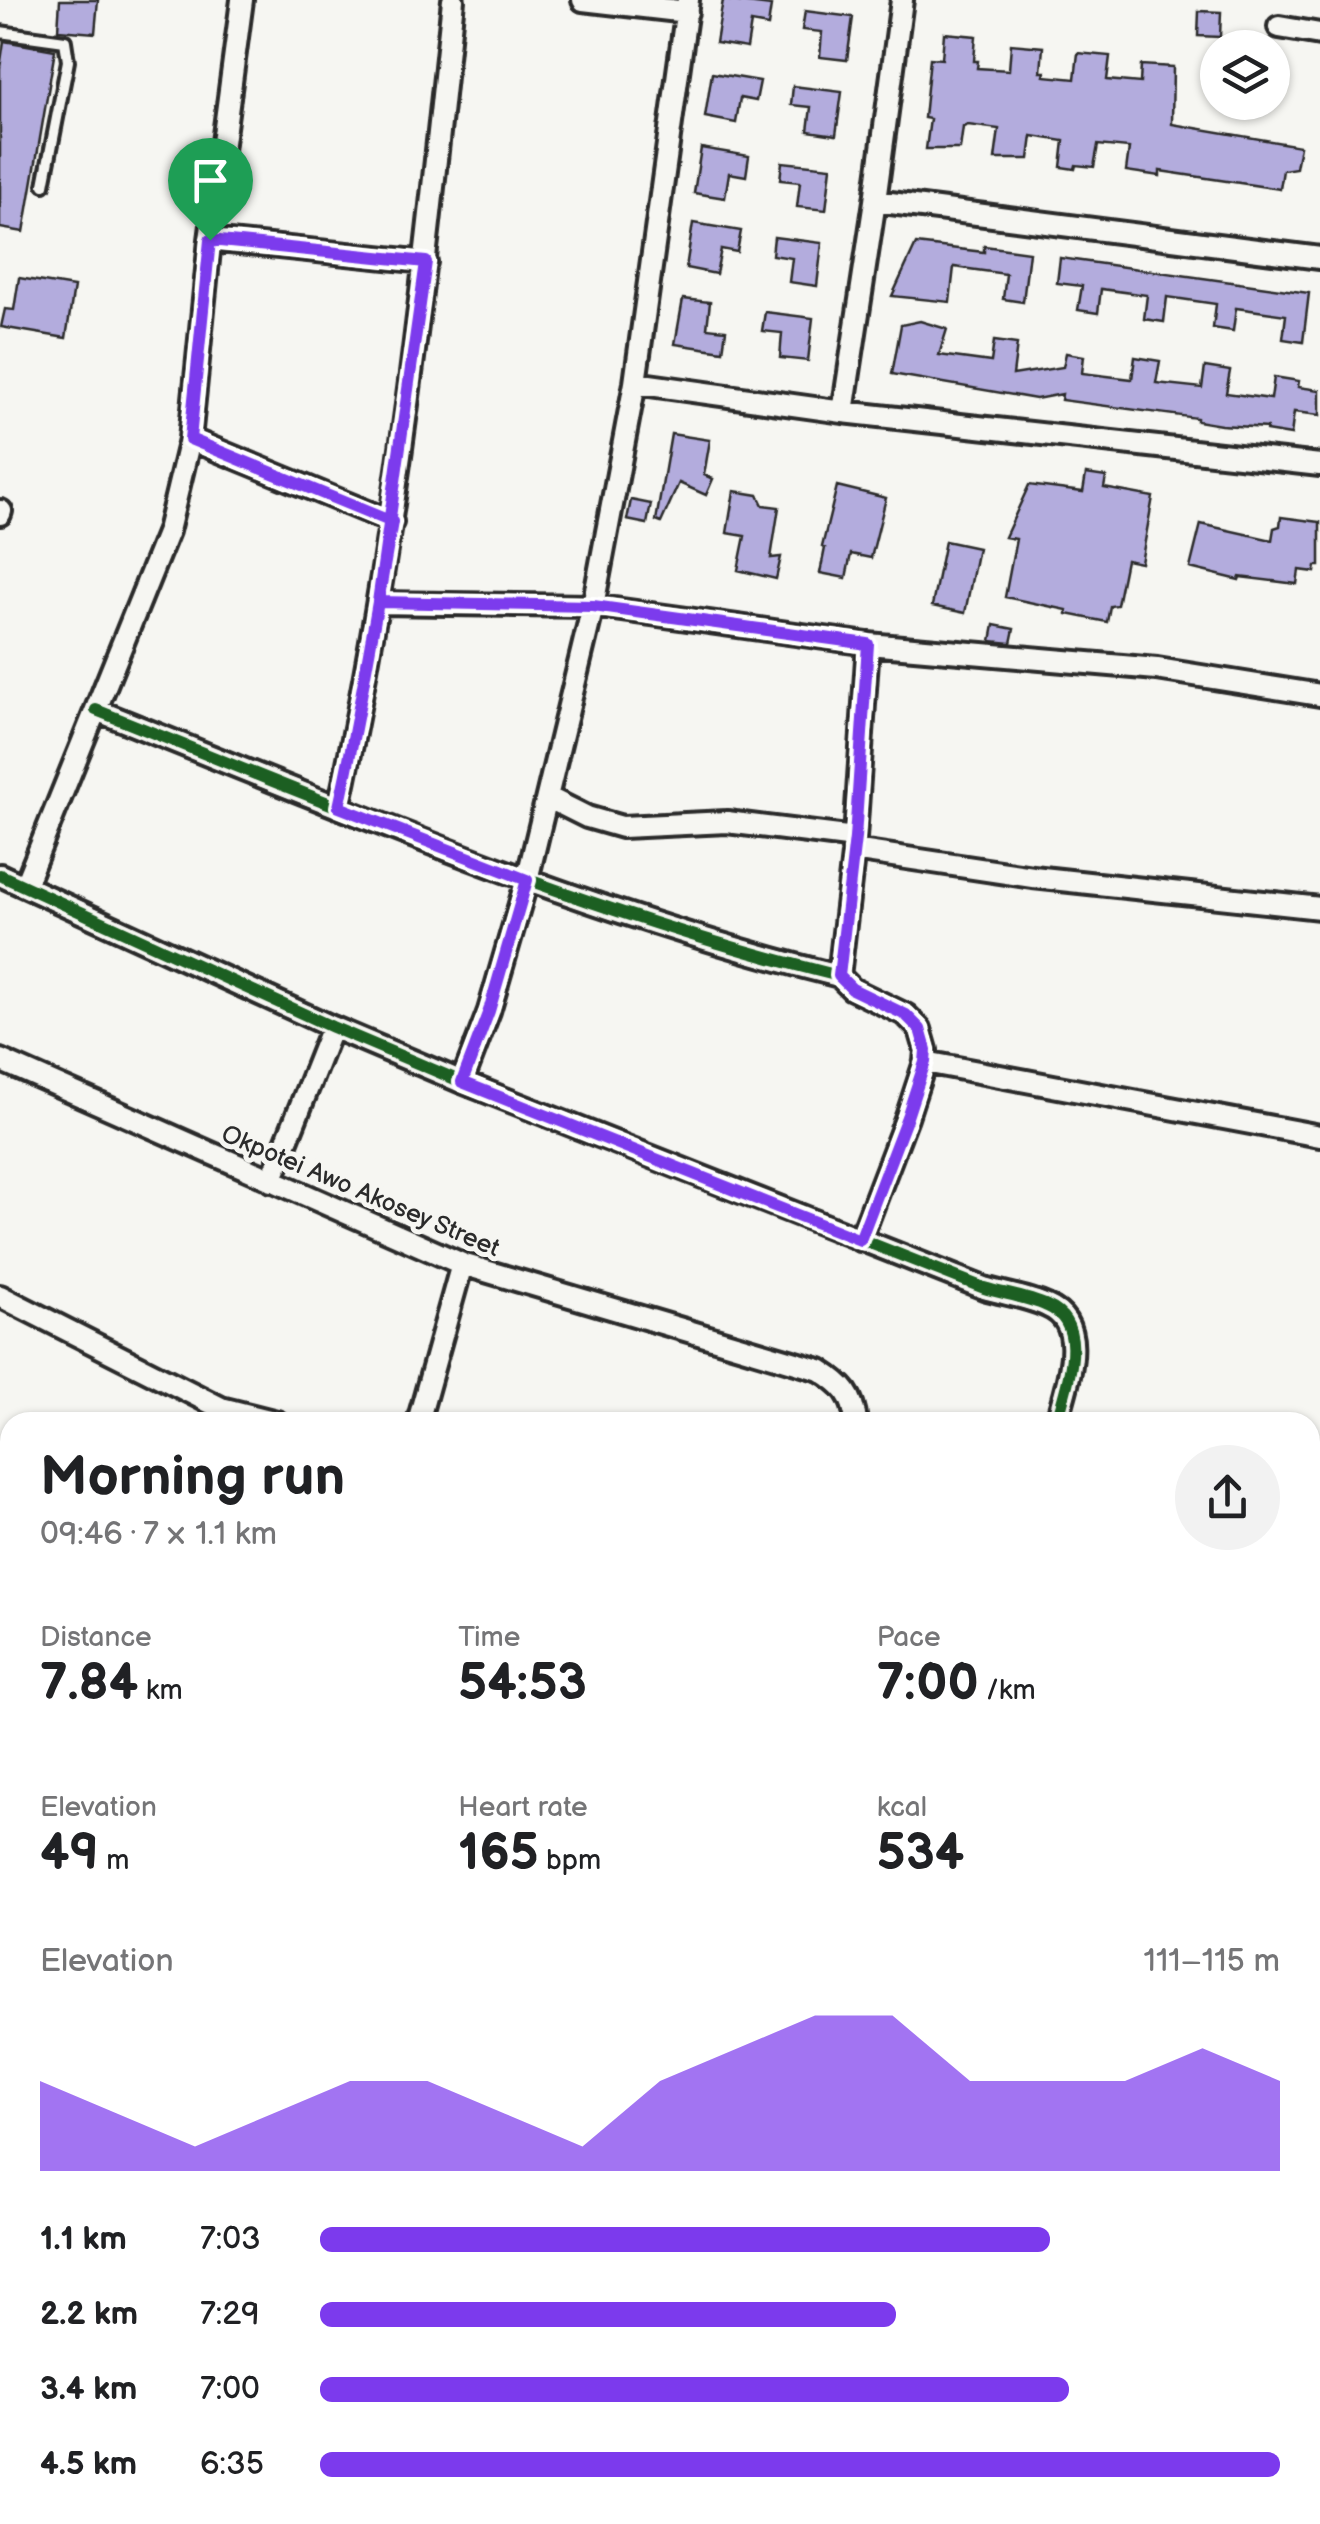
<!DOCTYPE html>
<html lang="en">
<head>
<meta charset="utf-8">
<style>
  :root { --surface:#fff; --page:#f2f2f2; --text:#202124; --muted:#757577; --accent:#7c3aed }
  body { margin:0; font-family:"Balsamiq Sans",sans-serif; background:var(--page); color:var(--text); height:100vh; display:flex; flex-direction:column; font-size:38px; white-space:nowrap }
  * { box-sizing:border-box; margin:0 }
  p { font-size:32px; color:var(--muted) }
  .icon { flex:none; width:55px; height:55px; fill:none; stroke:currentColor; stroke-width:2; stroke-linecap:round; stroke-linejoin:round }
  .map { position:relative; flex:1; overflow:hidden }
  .drawer { position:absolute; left:0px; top:1412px; width:1320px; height:1112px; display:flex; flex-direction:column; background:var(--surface); border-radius:30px 30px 0 0; box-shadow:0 2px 8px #0004 }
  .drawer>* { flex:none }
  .fabs { position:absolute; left:1200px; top:30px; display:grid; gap:20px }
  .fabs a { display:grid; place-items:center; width:90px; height:90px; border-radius:50%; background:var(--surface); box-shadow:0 2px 8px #0004; font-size:50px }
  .pin { position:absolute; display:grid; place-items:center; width:85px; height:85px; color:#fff; margin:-102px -42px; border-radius:50% 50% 50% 0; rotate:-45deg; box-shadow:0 0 10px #0007 }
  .pin .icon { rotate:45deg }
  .round { display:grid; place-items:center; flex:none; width:105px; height:105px; border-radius:52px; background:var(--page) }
  .head { display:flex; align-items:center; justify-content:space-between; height:170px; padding:0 40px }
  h1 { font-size:55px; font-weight:700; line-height:75px }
  .figures { display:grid; grid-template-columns:repeat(3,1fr); gap:15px; height:170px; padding:10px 40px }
  .figures div { display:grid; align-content:center }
  .figures b { font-size:50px; font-weight:700 }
  .figures small { font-size:28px; font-weight:400 }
  .figures p { font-size:28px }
  .chart { height:280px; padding:20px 40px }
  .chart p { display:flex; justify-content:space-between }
  .chart svg { width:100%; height:180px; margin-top:10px; fill:var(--accent); opacity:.7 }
  ul { padding:0 40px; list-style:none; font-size:32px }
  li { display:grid; grid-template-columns:160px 120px 1fr; align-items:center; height:75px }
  li i { height:25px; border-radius:12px; background:var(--accent) }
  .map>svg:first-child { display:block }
</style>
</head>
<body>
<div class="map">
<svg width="1320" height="2524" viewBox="0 0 1320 2524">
  <rect width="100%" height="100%" fill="#f6f6f2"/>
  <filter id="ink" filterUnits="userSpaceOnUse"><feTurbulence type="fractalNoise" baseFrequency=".01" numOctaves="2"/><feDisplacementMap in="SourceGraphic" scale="20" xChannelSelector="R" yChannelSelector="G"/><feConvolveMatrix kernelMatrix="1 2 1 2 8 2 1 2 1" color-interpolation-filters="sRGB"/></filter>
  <g filter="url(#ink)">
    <path fill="#b3acdd" stroke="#2b2b2b" stroke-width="2.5" d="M60,0H98L95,33L58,30Z
      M723,0L771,6L768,26L751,23L747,48L716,43Z
      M805,11L853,17L847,60L820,57L822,32L802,30Z
      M1199,11L1221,12L1220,37L1198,36Z
      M944,33L976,36L974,61H978L977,68L1009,70L1011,44L1043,47L1041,72H1045L1044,76L1075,79L1078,53L1110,56L1107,80L1140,83L1141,65L1173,67L1172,124L1300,146L1296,168L1283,170L1280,189L1160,171V176L1126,171L1129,148L1098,145L1094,167L1076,165L1075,169L1061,167L1064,141L1032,136L1029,159H995L999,129L968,125L963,127L960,149H926L930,119L924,118L930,58L942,59Z
      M4,41L55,50L24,232L0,228V68Z
      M712,73L760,81L756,101L740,98L736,123L705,117Z
      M793,86L842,92L836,135L808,131L811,107L791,105Z
      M701,148L749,156L746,176L729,173L725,198L694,193Z
      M782,162L831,167L826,210L797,207L800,182L780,180Z
      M693,223L741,231L737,252L721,249L716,274L686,268Z
      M774,237L822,243L817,286L789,282L792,258L772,255Z
      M916,244L984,252V246L1029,252L1023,302L1003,299L1006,274L954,267L950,302L892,296Z
      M1060,258L1309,293L1303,342L1283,339L1286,315L1236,308L1233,331L1213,328L1216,304L1167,297L1164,322L1144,319L1147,295L1101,289L1098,313L1078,310L1082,286L1057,283Z
      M19,278L74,287L66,338L1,327L5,309L14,310Z
      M683,299L710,302L707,328L726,330L723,351L675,344Z
      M765,312L813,318L808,361L780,358L782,333L762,331Z
      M920,321L947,329L939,355L991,362L994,341L1017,344L1013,375L1063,367L1066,353L1084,356L1082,373L1132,379L1135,357L1160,361L1156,383L1202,388L1205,367L1230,371L1226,393L1271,399L1274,377L1299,381L1298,387L1320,390V415L1294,412L1291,435L1266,431L1267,428L1221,425L1197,421V418L1061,400L1062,394L1036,399L892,374L901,325Z
      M671,434L710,440L704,475L713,479L706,495L679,483L661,523L656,521Z
      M1086,474L1106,477L1104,488L1153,497L1141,563L1126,560L1117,605L1110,606L1107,622L1067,614V610L1005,597L1016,539L1005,537L1029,485L1083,492Z
      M837,486L886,498L871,558L851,554L846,578L820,573L825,548L822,547Z
      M734,491L758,495L763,505L779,507L771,558L781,557L776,579L738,570L745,536L727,533Z
      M631,500L651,504L647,524L627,520Z
      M1281,517L1320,522V566H1316L1315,572L1299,570L1297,584L1240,577L1239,580L1190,568L1201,524L1272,540L1274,528L1280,526Z
      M945,541L978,548L965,613L932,606Z
      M994,625L1014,629L1011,643L991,641Z"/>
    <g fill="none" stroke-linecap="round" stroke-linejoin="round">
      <g stroke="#2b2b2b" stroke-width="18">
        <path id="lane" d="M0,32L65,41L68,61L44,185
          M0,1510L10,1513"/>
      </g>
      <g stroke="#2b2b2b" stroke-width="28">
        <path id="street" d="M583,0L687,12
          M1279,27L1320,34
          M875,201L1320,258
          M210,240L426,262
          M635,383L843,412L1320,465
          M843,412L875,201L902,0
          M190,439L392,522
          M0,514L1,511
          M378,603L593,606L868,644L1157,669L1320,695
          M96,710C340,807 583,913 839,976L855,838L868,644
          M549,798L587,817L622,827L727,822L855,838
          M339,807C396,541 425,271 453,0
          M853,850L1033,877L1320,908
          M0,875L332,1027L462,1082L984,1288C1004,1294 1028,1297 1047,1306C1092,1325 1065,1387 1057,1422
          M25,885L168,531L190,439L210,240L242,0
          M839,976L852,989L906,1015L920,1029L926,1050L925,1062L907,1117L860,1240
          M0,1060L462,1264L820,1370C844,1385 853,1395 856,1422
          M925,1062L1320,1136
          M462,1082L489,1011L527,880L593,606L635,383L688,0
          M271,1181L332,1027
          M0,1296L221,1408L277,1422
          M418,1422L462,1264
          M1310,1628L1320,1630
          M1310,1827L1320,1831
          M0,1919L10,1923
          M0,2239L10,2233
          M1310,2324L1320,2326
          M0,2385L6,2454
          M52,2515L54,2524
          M370,2515L392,2524
          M824,2515L833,2524
          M605,2524L611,2515
          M1181,2524L1187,2515"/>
      </g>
      <use href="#lane" stroke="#f6f6f2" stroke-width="10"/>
      <use href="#street" stroke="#f6f6f2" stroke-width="20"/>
      <g stroke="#f6f6f2" stroke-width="19">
        <path id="cycleway" d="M96,710C340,807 583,913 839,976L855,838L868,644
          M0,875L332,1027L462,1082L984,1288C1004,1294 1028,1297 1047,1306C1092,1325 1065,1387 1057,1422"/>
      </g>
      <use href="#cycleway" stroke="#1b5e20" stroke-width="12"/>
    </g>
  </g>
  <g fill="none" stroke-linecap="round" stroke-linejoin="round" filter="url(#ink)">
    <g stroke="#fff" stroke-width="20">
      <path id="route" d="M210,240L190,439L392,522C375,617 360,712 339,807L527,880L489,1011L462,1082L860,1240L907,1117L925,1062L926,1050L920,1029L906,1015L852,989L839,976L855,838L868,644L593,606L378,602L426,262L210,240"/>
    </g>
    <use href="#route" stroke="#7c3aed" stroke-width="12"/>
  </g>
  <g text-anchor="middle" stroke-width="10" stroke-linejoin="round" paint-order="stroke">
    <g font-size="25" fill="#2b2b2b" stroke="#f6f6f2">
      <text transform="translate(361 1190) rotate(23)" y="9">Okpotei Awo Akosey Street</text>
    </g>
  </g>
</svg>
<div class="fabs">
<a><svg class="icon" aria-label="layers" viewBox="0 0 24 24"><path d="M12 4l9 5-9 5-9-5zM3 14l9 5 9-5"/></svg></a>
</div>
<div class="pin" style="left:210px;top:240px;background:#1e9e55"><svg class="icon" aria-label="arrive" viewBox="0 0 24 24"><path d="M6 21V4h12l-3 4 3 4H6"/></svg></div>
<section class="drawer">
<div class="head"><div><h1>Morning run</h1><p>09:46 · 7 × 1.1 km</p></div><a class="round"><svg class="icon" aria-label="share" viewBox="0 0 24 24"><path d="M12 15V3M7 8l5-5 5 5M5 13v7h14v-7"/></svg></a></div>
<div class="figures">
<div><p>Distance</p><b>7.84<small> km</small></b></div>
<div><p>Time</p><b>54:53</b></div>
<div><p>Pace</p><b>7:00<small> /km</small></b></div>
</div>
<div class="figures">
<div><p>Elevation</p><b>49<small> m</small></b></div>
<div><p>Heart rate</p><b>165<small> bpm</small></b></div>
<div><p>kcal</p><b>534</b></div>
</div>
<div class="chart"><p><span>Elevation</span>111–115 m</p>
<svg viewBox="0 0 160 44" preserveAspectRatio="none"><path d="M0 44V22L10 30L20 38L30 30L40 22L50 22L60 30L70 38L80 22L90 14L100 6L110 6L120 22L130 22L140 22L150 14L160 22V44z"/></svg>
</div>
<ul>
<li><b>1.1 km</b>7:03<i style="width:76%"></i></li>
<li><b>2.2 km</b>7:29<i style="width:60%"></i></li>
<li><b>3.4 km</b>7:00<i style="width:78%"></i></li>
<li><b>4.5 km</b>6:35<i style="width:100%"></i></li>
</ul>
</section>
</div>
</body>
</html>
